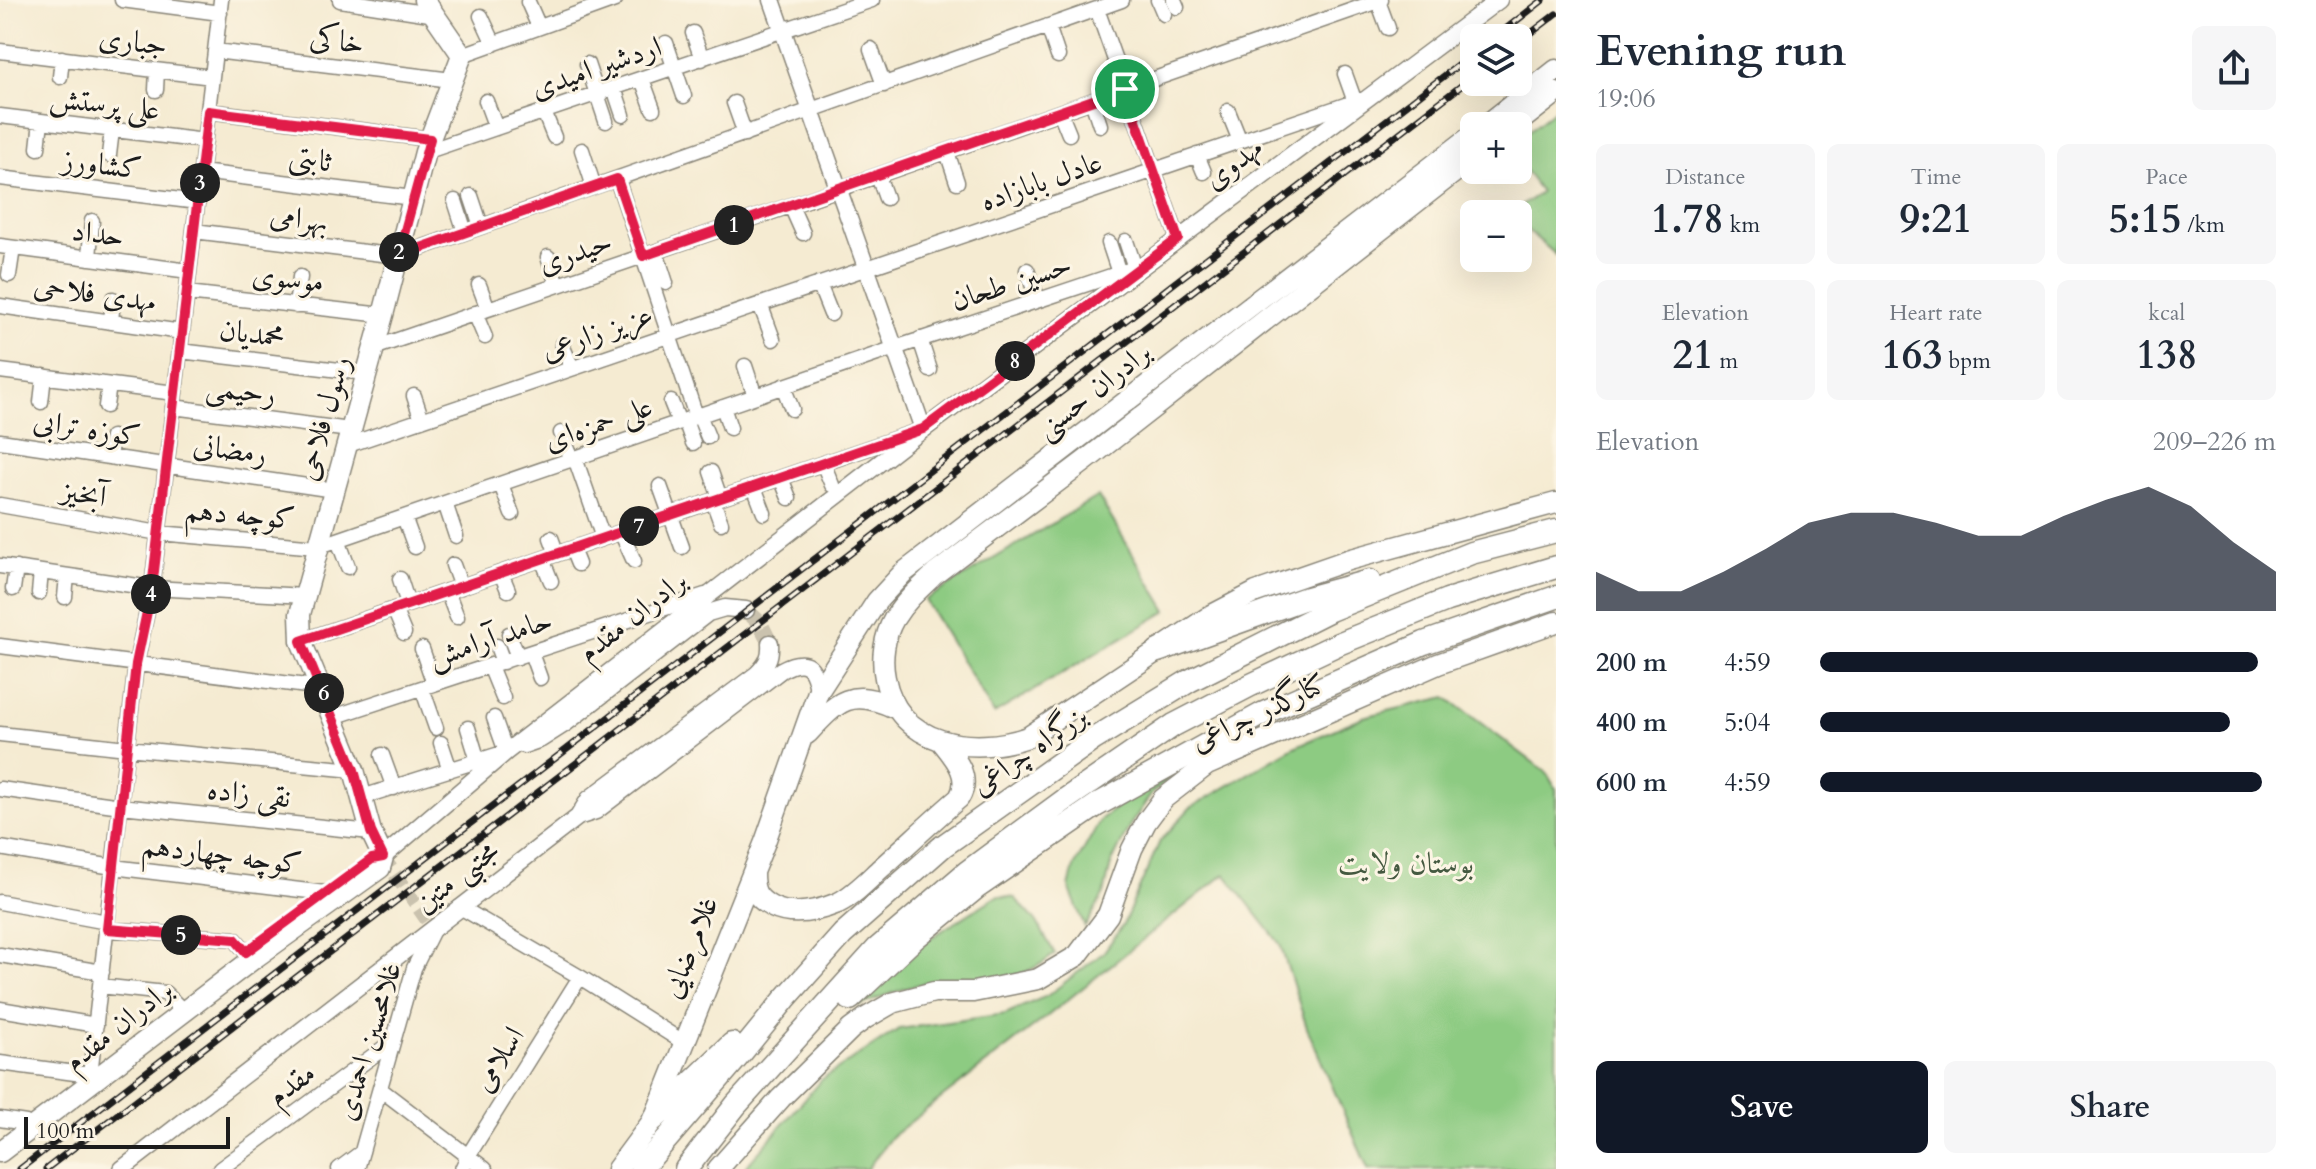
<!DOCTYPE html>
<html lang="en">
<head>
<meta charset="utf-8">
<style>
  :root { --surface:#fff; --page:#f6f6f7; --text:#1f2937; --muted:#747a83; --accent:#111827 }
  body { margin:0; font-family:Cardo,Amiri,serif; background:var(--page); color:var(--text); height:100vh; display:flex; flex-direction:column; font-size:30px; white-space:nowrap }
  * { box-sizing:border-box; margin:0 }
  p { font-size:26px; color:var(--muted) }
  .icon { flex:none; width:44px; height:44px; fill:none; stroke:currentColor; stroke-width:2; stroke-linecap:round; stroke-linejoin:round }
  .map { position:relative; flex:1; overflow:hidden }
  .sheet { display:flex; flex-direction:column; background:var(--surface); width:760px }
  .sheet>* { flex:none }
  .controls { position:absolute; left:1460px; top:24px; display:grid; gap:16px }
  .controls a { display:grid; place-items:center; width:72px; height:72px; border-radius:12px; background:var(--surface); box-shadow:0 8px 32px #0002; font-size:40px }
  .scale { position:absolute; left:24px; bottom:20px; width:206px; box-sizing:border-box; padding-left:8px; border:4px solid #1c1c1c; border-top:0; font-size:22px; line-height:28px; white-space:nowrap; color:#1c1c1c; -webkit-text-stroke:6px #fcf5e5; paint-order:stroke }
  .pin { position:absolute; display:grid; place-items:center; width:68px; height:68px; color:#fff; margin:-34px; border:4px solid #fff; border-radius:50%; box-shadow:0 2px 8px #0007 }
  .km { position:absolute; width:40px; height:40px; margin:-20px; border-radius:50%; background:#222; color:#fff; font-size:22px; line-height:40px; text-align:center }
  .round { display:grid; place-items:center; flex:none; width:84px; height:84px; border-radius:12px; background:var(--page) }
  .overview { display:flex; align-items:center; justify-content:space-between; height:136px; padding:0 40px }
  h1 { font-size:44px; font-weight:800; line-height:60px }
  .stats { display:grid; grid-template-columns:repeat(3,1fr); gap:12px; height:136px; padding:8px 40px }
  .stats div { display:grid; align-content:center; border-radius:12px; background:var(--page); text-align:center }
  .stats b { font-size:40px; font-weight:800 }
  .stats small { font-size:22px; font-weight:400 }
  .stats p { font-size:22px }
  .chart { height:224px; padding:16px 40px }
  .chart p { display:flex; justify-content:space-between }
  .chart svg { width:100%; height:144px; margin-top:8px; fill:var(--accent); opacity:.7 }
  .cta { display:flex; gap:16px; margin-top:auto; padding:16px 40px }
  .cta a { flex:1; height:92px; border-radius:12px; background:var(--accent); color:#fff; font-size:32px; font-weight:800; line-height:92px; text-align:center }
  .cta a+a { background:var(--page); color:var(--text) }
  ul { padding:0 40px; list-style:none; font-size:26px }
  li { display:grid; grid-template-columns:128px 96px 1fr; align-items:center; height:60px }
  li i { height:20px; border-radius:10px; background:var(--accent) }
  main { display:flex; flex:1; min-height:0 }
  .map>svg:first-child { display:block }
</style>
</head>
<body>
<main>
<div class="map">
<svg width="1556" height="1169" viewBox="0 0 1556 1169">
  <rect width="100%" height="100%" fill="#fcf5e5"/>
  <filter id="ink" filterUnits="userSpaceOnUse"><feTurbulence type="fractalNoise" baseFrequency=".0125" numOctaves="2"/><feDisplacementMap in="SourceGraphic" scale="16" xChannelSelector="R" yChannelSelector="G"/><feConvolveMatrix kernelMatrix="1 2 1 2 8 2 1 2 1" color-interpolation-filters="sRGB"/></filter>
  <filter id="wash" filterUnits="userSpaceOnUse"><feTurbulence type="fractalNoise" baseFrequency=".006" numOctaves="4" result="noise"/><feDisplacementMap in="SourceGraphic" scale="32" xChannelSelector="R" yChannelSelector="G"/><feGaussianBlur stdDeviation="1.8" result="paint"/><feColorMatrix in="noise" values="0 0 0 0 0 0 0 0 0 0 0 0 0 0 0 0 0 1.4 0 .05"/><feComposite in="paint" operator="in"/></filter>
  <g filter="url(#wash)">
    <rect width="100%" height="100%" fill="#f5ebd2"/>
    <path fill="#8dcb82" stroke="#54744f" stroke-width="2" d="M1556,109V255L1518,222V214H1510L1541,192L1518,161V139Z
      M1098,496L1167,611L994,714L925,600Z
      M1446,697L1546,772L1556,789V1169H1368L1307,1028L1280,944L1225,874L1040,1022L891,1137L867,1169H744L821,1080L899,1029L1005,1014L1047,996L1103,953L1123,925L1160,841L1190,808L1292,748L1363,717Z
      M1179,772L1153,792L1130,825L1111,864L1104,894L1085,927L1069,887L1074,867L1101,819L1129,798Z
      M997,896L1015,898L1037,922L1055,954C1007,992 983,974 930,982C904,986 883,998 858,1006L924,942Z"/>
  </g>
  <g filter="url(#ink)">
    <g fill="none" stroke-linecap="round" stroke-linejoin="round">
      <path stroke="#cac2ae" stroke-width="14" stroke-dasharray="14 7" stroke-linecap="butt" d="M383,857L433,929"/>
      <path stroke="#cac2ae" stroke-width="16" stroke-dasharray="16 8" stroke-linecap="butt" d="M746,610L760,623L770,643"/>
      <g stroke="#888477" stroke-width="17">
        <path id="minor" d="M122,0L220,13
          M340,0L436,15
          M1158,0L1164,14
          M1174,0L1177,7
          M1378,1L1388,28
          M528,2L539,27
          M1097,9L1178,239
          M481,16L494,44
          M1048,26L1058,56
          M693,33L702,59
          M666,43L684,96
          M871,49L884,85
          M0,51L212,77
          M215,51L452,80
          M462,55L615,0
          M587,64L606,121
          M1345,74L1355,102
          M60,77L62,58
          M642,79L653,109
          M614,88L623,115
          M156,90L157,70
          M486,101L496,128
          M1092,101L1100,125
          M734,103L745,134
          M208,111L430,139
          M1228,111L1240,141
          M544,112L554,137
          M1060,112L1069,134
          M0,116L205,141
          M38,148L41,121
          M582,150L594,187
          M425,152L872,0
          M947,152L957,182
          M109,155L112,130
          M1197,155L1204,172
          M201,172L413,198
          M878,176L886,198
          M0,178L198,202
          M617,179L696,416
          M471,196L481,226
          M455,201L465,232
          M791,206L803,233
          M194,231L398,256L1122,0
          M1126,241L1135,268
          M1109,243L1119,273
          M0,246L189,271
          M656,252L666,283
          M548,257L557,285
          M89,258L92,221
          M1027,270L1038,300
          M9,275L13,248
          M819,284L831,314
          M479,285L488,309
          M187,293L383,315
          M760,304L773,339
          M0,306L182,332
          M296,306L300,277
          M475,313L485,337
          M111,322L113,299
          M920,339L930,370
          M562,345L572,368
          M374,348L839,189L1381,0
          M180,351L365,373
          M745,366L755,396
          M0,371L175,393
          M783,386L792,409
          M414,396L422,420
          M41,402L44,376
          M671,402L679,422
          M106,406L109,385
          M173,407L350,430
          M723,407L730,428
          M699,415L708,437
          M685,420L693,443
          M561,433L572,459
          M0,441L334,490
          M345,446L1360,100
          M109,457L112,437
          M575,458L603,538
          M823,463L832,485
          M711,472L720,498
          M781,478L789,498
          M501,484L512,514
          M660,486L682,547
          M754,487L764,513
          M713,501L721,523
          M445,503L456,536
          M0,505L159,533L317,547L895,348L1135,268
          M404,517L415,547
          M621,532L634,561
          M551,538L557,554
          M338,540L348,567
          M572,549L578,564
          M542,559L551,581
          M453,565L461,587
          M0,566L152,588L305,596
          M501,573L508,590
          M400,579L408,604
          M13,589L16,568
          M447,591L457,617
          M39,593L41,572
          M65,597L67,576
          M394,609L404,633
          M509,634L518,657
          M301,641L918,431
          M0,646L322,688
          M497,646L503,662
          M422,649L434,684
          M531,653L540,678
          M490,666L503,698
          M422,688L436,728
          M333,717L705,595
          M468,728L478,761
          M0,734L127,748L354,770
          M441,743L450,770
          M382,755L394,788
          M0,789L121,806L371,832
          M362,797L506,752L494,718
          M0,848L113,867L325,893
          M0,902L107,922
          M460,907L580,977L683,1042
          M107,929L235,939L246,952
          M0,955L102,972
          M100,986L165,993L177,1005
          M0,1009L96,1025
          M0,1063L90,1075L136,664L152,588L221,0
          M380,1089L485,1169
          M0,1119L26,1123
          M220,1169L393,1041
          M339,1169L362,1152
          M357,1169L414,968L433,930
          M462,1169L468,1156L580,977"/>
      </g>
      <g stroke="#888477" stroke-width="19">
        <path id="tertiary" d="M772,0L923,429
          M524,745L541,739L566,723L708,613L725,608L746,610
          M578,817L589,799L757,674C767,664 771,657 770,643
          M383,857L506,752L908,441L1499,0
          M122,1169L578,817L596,811L781,670C807,656 815,666 818,692"/>
      </g>
      <g stroke="#888477" stroke-width="23">
        <path id="secondary" d="M1485,126L1556,70
          M1514,126L1556,93
          M1474,157L1085,461L935,574C920,588 905,601 894,619C884,636 881,659 885,678C898,746 973,756 1028,737L1210,616L1256,592L1348,560L1556,503
          M807,734C838,701 850,687 895,708
          M383,857L371,832L354,770L301,641L300,614L383,315L425,152L462,55L424,0
          M753,873C753,891 756,898 772,907C792,917 818,911 838,903C854,895 868,880 881,868C907,845 933,820 959,798C972,777 955,758 942,742
          M0,1152L253,959L380,868L383,857
          M617,1169L654,1119L765,842L818,692L877,601L903,573L1474,134
          M718,1169L781,1098L851,1029L866,1018L892,1003L934,992H973L1038,979L1077,956L1108,915L1132,849L1146,822L1163,799L1207,765L1438,664L1556,622"/>
      </g>
      <g stroke="#888477" stroke-width="25">
        <path id="trunk" d="M1158,651L1303,599L1369,581
          M850,999L916,937L976,888L1097,805L1264,713L1424,643L1556,597
          M654,1119L732,1044
          M641,1169L741,1053L785,999L843,934L943,846L1094,739L1189,681L1330,610L1471,553L1556,531
          M686,1169L736,1105L878,948L967,872L1066,799L1174,725L1251,685L1338,644L1447,600L1556,567"/>
      </g>
      <use href="#minor" stroke="#fff" stroke-width="14"/>
      <use href="#tertiary" stroke="#fff" stroke-width="16"/>
      <use href="#secondary" stroke="#fff" stroke-width="20"/>
      <use href="#trunk" stroke="#fff" stroke-width="22"/>
      <g stroke="#1c1c1c" stroke-width="7">
        <path id="rail" d="M1494,38L1543,0
          M1518,43L1556,14
          M20,1169L1474,53
          M46,1169L1474,76"/>
      </g>
      <use href="#rail" stroke="#fcf5e5" stroke-width="4" stroke-dasharray="12" stroke-linecap="butt"/>
    </g>
  </g>
  <g fill="none" stroke-linecap="round" stroke-linejoin="round" filter="url(#ink)">
    <g stroke="#fff" stroke-width="16">
      <path id="route" d="M1125,89L1178,239L923,429L301,641L354,770L371,832L383,857L372,859L246,952L235,939L107,929L136,664L152,588L208,111L430,139L398,256L617,179L643,256Z"/>
    </g>
    <use href="#route" stroke="#e11d48" stroke-width="10"/>
  </g>
  <g text-anchor="middle" stroke-width="6" stroke-linejoin="round" paint-order="stroke">
    <g font-size="30" fill="#1c1c1c" stroke="#fcf5e5">
      <text transform="translate(337 40) rotate(7)" y="10">خاکی</text>
      <text transform="translate(133 41) rotate(7)" y="10">جباری</text>
      <text transform="translate(596 67) rotate(-19)" y="10">اردشیر امیدی</text>
      <text transform="translate(105 103) rotate(7)" y="10">علی پرستش</text>
      <text transform="translate(310 159) rotate(7)" y="10">ثابتی</text>
      <text transform="translate(1233 163) rotate(-37)" y="10">مهدوی</text>
      <text transform="translate(102 164) rotate(7)" y="10">کشاورز</text>
      <text transform="translate(1041 181) rotate(-19)" y="10">عادل بابازاده</text>
      <text transform="translate(299 218) rotate(7)" y="10">بهرامی</text>
      <text transform="translate(98 233) rotate(7)" y="10">حداد</text>
      <text transform="translate(575 252) rotate(-19)" y="10">حیدری</text>
      <text transform="translate(288 278) rotate(6)" y="10">موسوی</text>
      <text transform="translate(1011 282) rotate(-18)" y="10">حسین طحان</text>
      <text transform="translate(95 293) rotate(8)" y="10">مهدی فلاحی</text>
      <text transform="translate(597 332) rotate(-19)" y="10">عزیز زارعی</text>
      <text transform="translate(252 333) rotate(7)" y="10">محمدیان</text>
      <text transform="translate(241 390) rotate(7)" y="10">رحیمی</text>
      <text transform="translate(1093 390) rotate(-38)" y="10">برادران حسنی</text>
      <text transform="translate(323 418) rotate(-74)" y="10">رسول فلاحی</text>
      <text transform="translate(598 423) rotate(-19)" y="10">علی حمزه‌ای</text>
      <text transform="translate(87 428) rotate(9)" y="10">کوزه ترابی</text>
      <text transform="translate(230 449) rotate(8)" y="10">رمضانی</text>
      <text transform="translate(84 493) rotate(10)" y="10">آبخیز</text>
      <text transform="translate(240 514) rotate(5)" y="10">کوچه دهم</text>
      <text transform="translate(632 616) rotate(-38)" y="10">برادران مقدم</text>
      <text transform="translate(490 638) rotate(-18)" y="10">حامد آرامش</text>
      <text transform="translate(1258 712) rotate(-25)" y="10">کنارگذر چراغی</text>
      <text transform="translate(1029 750) rotate(-35)" y="10">بزرگراه چراغی</text>
      <text transform="translate(249 793) rotate(6)" y="10">نقی زاده</text>
      <text transform="translate(222 854) rotate(7)" y="10">کوچه چهاردهم</text>
      <text transform="translate(456 876) rotate(-38)" y="10">مجتبی متین</text>
      <text transform="translate(689 947) rotate(-68)" y="10">غلامرضایی</text>
      <text transform="translate(118 1025) rotate(-38)" y="10">برادران مقدم</text>
      <text transform="translate(368 1041) rotate(-73)" y="10">غلامحسین احمدی</text>
      <text transform="translate(498 1059) rotate(-58)" y="10">اسلامی</text>
      <text transform="translate(291 1084) rotate(-37)" y="10">مقدم</text>
    </g>
    <g font-size="30" fill="#445940" stroke="#fcf5e5">
      <text x="1406" y="873">بوستان ولایت</text>
    </g>
  </g>
</svg>
<div class="controls">
<a><svg class="icon" aria-label="layers" viewBox="0 0 24 24"><path d="M12 4l9 5-9 5-9-5zM3 14l9 5 9-5"/></svg></a>
<a>+</a>
<a>−</a>
</div>
<div class="scale">100 m</div>
<div class="pin" style="left:1125px;top:89px;background:#1e9e55"><svg class="icon" aria-label="arrive" viewBox="0 0 24 24"><path d="M6 21V4h12l-3 4 3 4H6"/></svg></div>
<b class="km" style="left:734px;top:225px">1</b>
<b class="km" style="left:399px;top:252px">2</b>
<b class="km" style="left:200px;top:183px">3</b>
<b class="km" style="left:151px;top:594px">4</b>
<b class="km" style="left:181px;top:935px">5</b>
<b class="km" style="left:324px;top:693px">6</b>
<b class="km" style="left:639px;top:526px">7</b>
<b class="km" style="left:1015px;top:361px">8</b>
</div>
<section class="sheet">
<div class="overview"><div><h1>Evening run</h1><p>19:06</p></div><a class="round"><svg class="icon" aria-label="share" viewBox="0 0 24 24"><path d="M12 15V3M7 8l5-5 5 5M5 13v7h14v-7"/></svg></a></div>
<div class="stats">
<div><p>Distance</p><b>1.78<small> km</small></b></div>
<div><p>Time</p><b>9:21</b></div>
<div><p>Pace</p><b>5:15<small> /km</small></b></div>
</div>
<div class="stats">
<div><p>Elevation</p><b>21<small> m</small></b></div>
<div><p>Heart rate</p><b>163<small> bpm</small></b></div>
<div><p>kcal</p><b>138</b></div>
</div>
<div class="chart"><p><span>Elevation</span>209–226 m</p>
<svg viewBox="0 0 160 44" preserveAspectRatio="none"><path d="M0 44V32L10 38L20 38L30 32L40 25L50 17L60 14L70 14L80 17L90 21L100 21L110 15L120 10L130 6L140 12L150 23L160 32V44z"/></svg>
</div>
<ul>
<li><b>200 m</b>4:59<i style="width:96%"></i></li>
<li><b>400 m</b>5:04<i style="width:90%"></i></li>
<li><b>600 m</b>4:59<i style="width:97%"></i></li>
</ul>
<div class="cta"><a>Save</a><a>Share</a></div>
</section>
</main>
</body>
</html>
